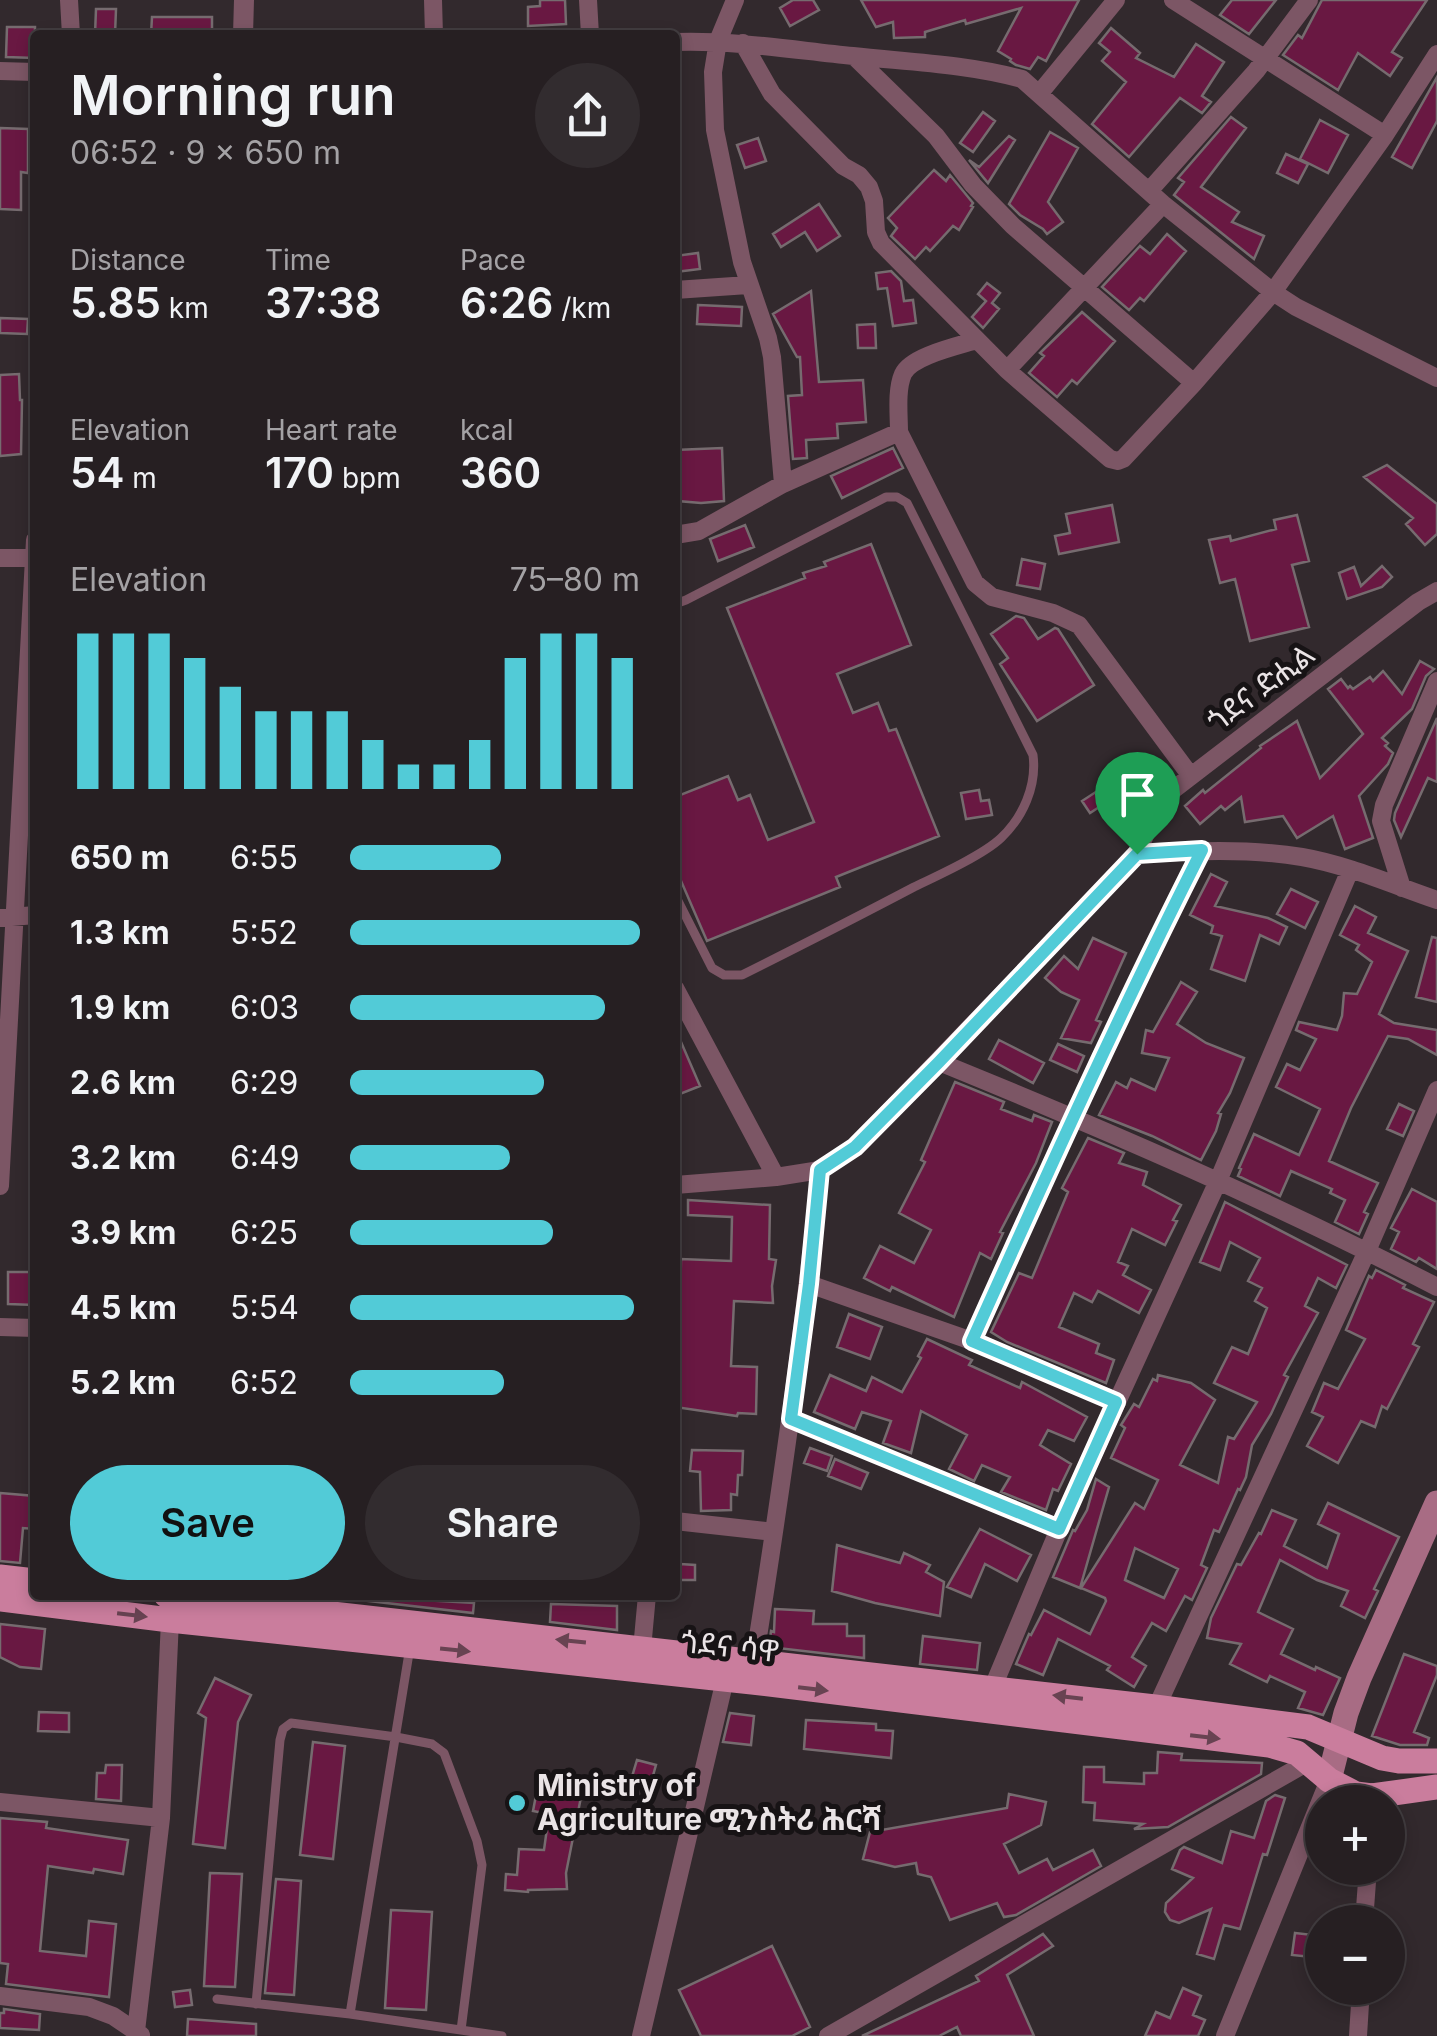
<!DOCTYPE html>
<html lang="en">
<head>
<meta charset="utf-8">
<style>
  :root { --surface:#261f22; --page:#322c2f; --text:#f1f3f6; --muted:#a4a2a5; --line:#423d40; --accent:#52cbd7 }
  body { margin:0; font-family:Inter,"Noto Sans Ethiopic",sans-serif; background:var(--page); color:var(--text); height:100vh; display:flex; flex-direction:column; font-size:38px; white-space:nowrap }
  * { box-sizing:border-box; margin:0 }
  p { font-size:32px; color:var(--muted) }
  .icon { flex:none; width:55px; height:55px; fill:none; stroke:currentColor; stroke-width:2; stroke-linecap:round; stroke-linejoin:round }
  .map { position:relative; flex:1; overflow:hidden }
  .side { position:absolute; left:30px; top:30px; width:650px; height:1570px; display:flex; flex-direction:column; background:var(--surface); border-radius:10px; box-shadow:0 5px 15px #0003,0 0 0 2px var(--line) }
  .side>* { flex:none }
  .tools { position:absolute; left:1305px; top:1785px; display:grid; gap:20px }
  .tools a { display:grid; place-items:center; width:100px; height:100px; border-radius:50%; background:var(--surface); box-shadow:0 5px 15px #0003,0 0 0 2px var(--line); font-size:50px }
  .pin { position:absolute; display:grid; place-items:center; width:85px; height:85px; color:#fff; margin:-102px -42px; border-radius:50% 50% 50% 0; rotate:-45deg; box-shadow:0 0 10px #0007 }
  .pin .icon { rotate:45deg }
  .round { display:grid; place-items:center; flex:none; width:105px; height:105px; border-radius:52px; background:var(--page) }
  .head { display:flex; align-items:center; justify-content:space-between; height:170px; padding:0 40px }
  h1 { font-size:55px; font-weight:600; line-height:75px }
  .figures { display:grid; grid-template-columns:repeat(3,1fr); gap:15px; height:170px; padding:10px 40px }
  .figures div { display:grid; align-content:center }
  .figures b { font-size:42px; font-weight:600 }
  .figures small { font-size:28px; font-weight:400 }
  .figures p { font-size:28px }
  .chart { height:280px; padding:20px 40px }
  .chart p { display:flex; justify-content:space-between }
  .chart svg { width:100%; height:180px; margin-top:10px; stroke:var(--accent); stroke-width:6 }
  .cta { display:flex; gap:20px; margin-top:auto; padding:20px 40px }
  .cta a { flex:1; height:115px; border-radius:60px; background:var(--accent); color:#111; font-size:40px; font-weight:600; line-height:115px; text-align:center }
  .cta a+a { background:var(--page); color:var(--text) }
  ul { padding:0 40px; list-style:none; font-size:32px }
  li { display:grid; grid-template-columns:160px 120px 1fr; align-items:center; height:75px }
  li i { height:25px; border-radius:12px; background:var(--accent) }
  .map>svg:first-child { display:block }
</style>
</head>
<body>
<div class="map">
<svg width="1437" height="2036" viewBox="0 0 1437 2036">
  <rect width="100%" height="100%" fill="#32292d"/>
  <path fill="#691842" stroke="#766b6f" stroke-width="2.5" fill-rule="evenodd" d="M540,0H565L566,24L528,26V7L540,6Z
    M793,0H813L819,10L790,26L780,8Z
    M861,0H1079L1046,61L1038,57L1030,69L1016,65L1010,61L1011,59L998,51L1021,8L966,24L965,20L925,32V37L894,38L893,22L876,27Z
    M1232,0H1276L1249,34L1220,15Z
    M1322,0H1427L1392,52L1402,58L1390,76L1358,53L1338,90L1283,55L1298,35L1302,38Z
    M96,9H116L115,35H95Z
    M152,17H212V35H151Z
    M7,27H35V58L6,57Z
    M1111,28L1140,53L1136,58L1174,77L1196,44L1224,62L1202,96L1211,102L1202,113L1180,98L1129,157L1092,124L1126,82L1102,61L1110,52L1099,43Z
    M1437,77V121L1412,168L1392,157Z
    M983,112L995,121L973,152L960,143Z
    M1231,117L1246,128L1201,187L1239,212L1232,222L1264,236L1254,259L1174,195L1184,182L1178,178Z
    M1320,120L1348,135L1328,173L1300,159Z
    M0,128L28,129V173L21,172V210L0,209Z
    M1050,132L1078,148L1048,202L1063,222L1047,234L1043,229L1020,215L1009,204Z
    M1009,136L1015,140L988,183L969,160L979,167Z
    M758,138L766,161L745,168L737,145Z
    M1286,154L1308,164L1298,183L1277,173Z
    M934,170L946,181L950,175L973,203L971,206L973,207L959,230L953,226L930,251L926,247L915,259L891,236L897,228L888,218Z
    M819,204L840,236L817,251L805,232L781,247L773,234Z
    M1167,234L1186,251L1144,301L1140,298L1129,310L1102,287L1140,246L1150,254Z
    M698,253L700,269L675,272V256Z
    M891,271L901,281L904,301L913,300L916,323L893,326L887,288L878,289L876,273Z
    M987,283L1000,293L992,303L999,309L983,328L972,317L986,301L978,294Z
    M811,291L819,382L863,380L866,422L837,424L838,438L806,440L807,458L793,459L788,396L802,395L800,357H797L773,314Z
    M698,305L742,307L741,326L697,324Z
    M1082,312L1115,341L1077,384L1072,380L1057,397L1029,373L1044,356L1040,353Z
    M0,318L28,319L27,334L0,333Z
    M875,324L876,348H858L857,325Z
    M19,374L20,400H22L21,454L0,456V375Z
    M722,448L724,501L701,503L678,501L680,483H675V450Z
    M893,448L903,468L842,498L831,476Z
    M1387,465L1437,504V534L1425,545L1406,524L1413,518L1364,477Z
    M1112,505L1119,542L1059,554L1055,536L1070,533L1066,514Z
    M1297,515L1309,561L1292,565L1309,627L1250,641L1235,579L1220,583L1209,540L1230,536L1231,541L1276,529L1274,520Z
    M745,525L754,547L718,561L710,539Z
    M871,544L911,645L837,674L853,713L878,703L889,731L896,729L939,836L836,877L840,887L707,941L675,867V797L728,776L738,800L750,795L768,840L814,822L727,608L805,578L803,573L826,566L824,562Z
    M1022,559L1045,564L1040,589L1017,585Z
    M1382,566L1392,577L1382,587L1347,599L1339,573L1354,567L1361,586Z
    M1016,616L1024,618L1038,639L1055,628L1058,629L1094,685L1037,721L1000,664L1008,658L991,634Z
    M1420,661L1434,669L1426,676L1412,709L1382,738L1388,743L1385,746L1393,753L1388,764L1359,796L1373,838L1345,849L1333,816L1297,838L1283,816L1245,822L1241,797L1225,810L1221,806L1200,824L1185,806L1203,790L1205,793L1261,748L1260,746L1297,721L1320,778L1363,734L1328,689L1341,679L1348,688L1350,686L1353,689L1370,677L1373,681L1383,671L1402,694Z
    M1437,718V782L1428,778L1401,837L1394,820L1395,813Z
    M1142,762L1150,774L1090,813L1082,801Z
    M979,790L981,801L989,800L992,815L966,819L961,793Z
    M1211,874L1227,882L1215,906L1268,918L1287,927L1279,944L1260,935L1245,981L1211,969L1222,936L1211,933L1213,926L1190,915Z
    M1291,889L1318,902L1305,928L1277,914Z
    M1355,906L1376,917L1368,933L1408,951L1379,1014L1394,1023L1437,1030V1055L1408,1039L1388,1036L1351,1108L1329,1161L1378,1183L1364,1212L1368,1214L1359,1234L1335,1222L1345,1200L1330,1193L1332,1189L1291,1171L1280,1196L1238,1176L1241,1169L1239,1168L1254,1134L1299,1155L1320,1109L1276,1087L1287,1064L1300,1070L1316,1039L1296,1030L1299,1022L1337,1030L1342,1016L1344,993L1357,994L1372,962L1356,950L1359,945L1340,935Z
    M1432,937L1437,938V1002L1416,997Z
    M1093,938L1126,953L1096,1020L1101,1022L1091,1043L1061,1038L1079,1000L1061,992L1045,978L1064,956L1078,969Z
    M1181,982L1197,992L1177,1024L1206,1043L1244,1058L1230,1093L1218,1113L1221,1114L1216,1131L1201,1160L1152,1136L1099,1115L1116,1082L1127,1088L1131,1079L1155,1090L1169,1058L1142,1053L1146,1030L1153,1032Z
    M675,1028L700,1086L675,1096Z
    M999,1040L1044,1063L1033,1083L989,1059Z
    M1058,1044L1084,1056L1077,1072L1050,1060Z
    M955,1082L1004,1102L1001,1109L1032,1121L1034,1115L1052,1122L1036,1163L1000,1232L1003,1233L991,1259L980,1253L954,1317L892,1287L890,1291L864,1278L880,1246L914,1263L931,1230L899,1213L925,1162L921,1160Z
    M1399,1104L1414,1111L1403,1136L1387,1129Z
    M1088,1138L1124,1153L1119,1163L1147,1172L1143,1185L1181,1205L1173,1220L1177,1221L1165,1245L1132,1229L1118,1262L1128,1266L1123,1275L1151,1290L1139,1313L1098,1291L1092,1302L1074,1293L1059,1327L1099,1344L1096,1353L1114,1360L1106,1383L1007,1342L991,1332L1019,1273L1032,1278L1068,1192L1062,1188Z
    M1412,1189L1437,1202V1269L1419,1258L1416,1262L1391,1249L1399,1232L1391,1228Z
    M688,1200L770,1205L769,1259L776,1260L772,1286L773,1303L734,1301L731,1366L757,1367L756,1414L738,1413L737,1416L675,1407L676,1310H680L681,1259L731,1261L732,1217L688,1215Z
    M1225,1202L1347,1265L1336,1288L1318,1278L1305,1306L1318,1313L1284,1375L1288,1377L1271,1414L1252,1445L1246,1477L1240,1490L1238,1489L1219,1532L1214,1530L1201,1565L1207,1568L1192,1600L1185,1596L1166,1631L1152,1623L1132,1657L1146,1666L1134,1687L1107,1670L1110,1666L1058,1639L1043,1675L1016,1664L1029,1634L1031,1635L1044,1610L1090,1634L1106,1601L1105,1598L1081,1588L1135,1503L1144,1509L1158,1480L1111,1458L1125,1428L1121,1425L1134,1404L1139,1407L1153,1379L1157,1381L1158,1375L1191,1383L1215,1400L1180,1465L1218,1483L1228,1437L1234,1439L1257,1402L1214,1383L1232,1347L1248,1354L1267,1308L1255,1301L1262,1288L1248,1281L1260,1258L1230,1242L1220,1270L1200,1262ZM1135,1548L1178,1569L1164,1598L1125,1580Z
    M1376,1270L1405,1285L1403,1288L1434,1302L1413,1344L1419,1347L1387,1409L1382,1406L1375,1427L1361,1421L1338,1463L1307,1446L1323,1417L1312,1412L1324,1383L1338,1389L1365,1339L1346,1330L1369,1276L1372,1278Z
    M8,1272H35V1305L8,1304Z
    M849,1314L882,1327L870,1359L837,1347Z
    M927,1339L972,1360L969,1365L1020,1388L1022,1382L1087,1417L1074,1441L1048,1430L1040,1445L1071,1464L1058,1491L1053,1489L1046,1510L1001,1492L1010,1477L982,1465L974,1481L949,1469L967,1435L921,1411L911,1453L883,1443L891,1421L862,1412L855,1429L814,1412L830,1375L866,1391L872,1377L902,1392L921,1358L918,1356Z
    M810,1448L832,1456L827,1471L804,1463Z
    M692,1450L743,1451L742,1475H738L737,1495L731,1494V1510L701,1511L700,1472L690,1471Z
    M835,1459L868,1473L861,1489L828,1476Z
    M1096,1479L1109,1487L1080,1588L1053,1577L1073,1530L1075,1531L1087,1510Z
    M0,1493L35,1496V1529L23,1528L20,1563L0,1561Z
    M1328,1503L1399,1537L1374,1589L1378,1591L1365,1618L1341,1606L1348,1591L1317,1580L1280,1560L1258,1612L1293,1629L1281,1654L1315,1670L1316,1667L1340,1678L1323,1715L1298,1708L1305,1692L1270,1676L1267,1682L1230,1664L1241,1644L1207,1638L1211,1618L1237,1564L1241,1565L1259,1533L1261,1534L1272,1510L1296,1520L1284,1546L1327,1568L1339,1534L1318,1524Z
    M980,1529L1031,1555L1017,1581L985,1564L971,1597L947,1587Z
    M837,1545L900,1563L904,1553L930,1565L926,1572L944,1582L940,1616L875,1603L832,1591Z
    M680,1564L695,1565V1580H679Z
    M317,1595H423V1600L474,1603L473,1613Z
    M551,1604L617,1606V1630L550,1622Z
    M775,1609L814,1611L813,1624H847V1636H864V1658L769,1647L771,1631L774,1632Z
    M0,1624L45,1629L41,1669L20,1667L0,1657Z
    M923,1636L980,1643L977,1670L920,1664Z
    M1404,1654L1437,1666V1675L1414,1732L1429,1738L1427,1745H1400L1372,1736Z
    M215,1678L251,1695L238,1722L225,1848L193,1844L206,1718L198,1713Z
    M39,1712L69,1713V1732L38,1731Z
    M730,1713L754,1716L751,1745L723,1742Z
    M806,1720L876,1724V1730L893,1731L891,1758L804,1749Z
    M313,1742L345,1746L333,1859L300,1855Z
    M1158,1752L1182,1754L1181,1760L1262,1763L1261,1774L1168,1827L1134,1829L1143,1824L1094,1820L1095,1803L1083,1802L1084,1767H1104V1782L1144,1784V1773H1157Z
    M637,1760L656,1765L650,1786L631,1780Z
    M106,1765H122L121,1801L96,1799L97,1773H105Z
    M537,1790L581,1797L566,1873L567,1889L528,1890V1892L505,1890L506,1874L517,1875L519,1849L544,1850L549,1814L533,1811Z
    M1009,1794L1046,1802L1041,1825L1004,1844L1019,1873L1047,1859L1053,1870L1093,1850L1101,1866L1016,1915L1004,1917L997,1903L950,1920L931,1877L918,1874L916,1863L895,1867L863,1859L870,1832L1007,1808Z
    M1275,1795L1285,1798L1267,1855L1263,1854L1240,1929L1224,1925L1214,1959L1197,1954L1211,1909L1179,1923L1170,1920L1165,1912L1166,1903L1193,1878L1172,1869L1180,1850L1184,1847L1222,1863L1231,1831L1254,1838L1266,1801Z
    M0,1818L47,1822L46,1828L128,1840L123,1874L94,1869L93,1873L48,1866L40,1951L86,1956L89,1921L116,1924L109,1997L6,1984L8,1964L0,1963Z
    M210,1873L242,1874L235,1987L204,1986Z
    M276,1879L301,1881L294,1995L265,1993Z
    M391,1910L432,1912L426,2010L385,2008Z
    M1295,1933L1322,1936V1958L1292,1955Z
    M1043,1934L1053,1946L1007,1975L1034,2036H961L957,2027L939,2036H862L979,1981L976,1976Z
    M772,1946L810,2027L792,2036H701L679,1990Z
    M1183,1988L1201,1996L1193,2015L1205,2020L1198,2036H1145L1156,2012L1170,2018Z
    M190,1990L192,2005L175,2007L173,1992Z
    M4,2009L40,2014L39,2030L0,2028V2013H4Z
    M188,2019L256,2024V2036H187Z"/>
  <g fill="none" stroke-linecap="round" stroke-linejoin="round">
    <path stroke="#7c5665" stroke-width="9" d="M675,604L686,600L886,497H897L907,503L1033,755C1037,786 1023,817 1001,838C983,855 937,876 914,887C857,917 800,946 742,975H724L712,968L675,895
      M217,1999L350,2014L502,2036
      M256,2004L280,1740L283,1729L291,1723L396,1737L432,1744L444,1753L477,1841L482,1865L461,2030
      M350,2014L410,1647"/>
    <path stroke="#7c5665" stroke-width="18" d="M69,0L71,35
      M433,0L434,35
      M588,0L590,35
      M735,0L718,41L713,72L715,130L742,262L768,338L772,357L783,484
      M1173,0L1385,135
      M675,42C735,40 793,50 853,56C909,62 967,64 1022,79L1163,204L1273,292L1296,307L1437,378
      M743,43L772,94L843,166L859,175L869,187L874,201L876,232L881,243L1007,370L1110,459L1118,461L1123,459L1194,383L1273,292L1385,135L1437,54
      M855,57L936,136L973,185L1013,226L1194,383
      M0,71L35,72
      M1039,94L1116,0
      M1149,191L1256,71L1309,0
      M675,290L748,285
      M1007,370L1163,204
      M899,432C899,415 896,390 903,374C911,356 958,346 977,340
      M675,535L699,531L783,484L899,432L975,583L992,597L1053,613L1079,625L1190,775
      M0,558H35
      M1137,854C1192,851 1247,848 1302,857C1348,865 1393,885 1437,900
      M1402,888L1381,821L1384,805L1437,681
      M0,918L35,915
      M675,988L776,1177
      M939,1062C1108,1131 1275,1203 1437,1287
      M675,1185L776,1177L820,1170L855,1147L1137,854L1153,817L1169,793L1418,602L1437,591
      M0,1186L35,540
      M809,1284L972,1341L1116,1401
      M0,1327L35,1328
      M972,1341C1046,1176 1120,1012 1202,850
      M791,1419L1059,1529
      M675,1521L774,1532
      M642,1649L647,1595
      M754,1662C780,1498 804,1335 820,1170
      M988,1699L1059,1529L1218,1181L1350,870
      M1152,1717L1367,1251L1437,1090
      M0,1802L161,1818
      M1364,1922L1368,1868
      M0,1996L89,2007L113,2016L141,2035
      M136,2031L161,1818L170,1620
      M641,2036L727,1671
      M828,2036L1308,1762
      M1225,2036L1329,1780
      M1358,2036L1361,1988"/>
    <path stroke="#7c5665" stroke-width="20" d="M243,35L244,0"/>
    <path stroke="#a86c84" stroke-width="25" d="M1329,1780L1346,1713L1359,1678L1437,1503"/>
    <path stroke="#ca7d9d" stroke-width="25" d="M0,1577L35,1581
      M166,1595L1155,1707L1308,1727L1382,1758L1399,1761H1437
      M0,1599L170,1620L752,1682L1269,1745L1297,1753L1329,1780L1356,1794L1372,1796L1437,1787"/>
  </g>
  <defs><path id="oneway-solid" d="M-6-.8H1V-3.2L6.5 0L1 3.2V.8H-6Z" transform="scale(2.5)"/></defs>
  <g fill="#684352">
    <use href="#oneway-solid" transform="translate(132 1615) rotate(7)"/>
    <use href="#oneway-solid" transform="translate(571 1641) rotate(-174)"/>
    <use href="#oneway-solid" transform="translate(455 1650) rotate(6)"/>
    <use href="#oneway-solid" transform="translate(813 1689) rotate(7)"/>
    <use href="#oneway-solid" transform="translate(1068 1697) rotate(-173)"/>
    <use href="#oneway-solid" transform="translate(1205 1737) rotate(7)"/>
  </g>
  <g fill="none" stroke-linecap="round" stroke-linejoin="round">
    <g stroke="#fff" stroke-width="20">
      <path id="route" d="M1202,850C1120,1012 1046,1176 972,1341L1116,1402L1059,1529L791,1419L809,1284L820,1170L855,1147L939,1062L1137,854Z"/>
    </g>
    <use href="#route" stroke="#52cbd7" stroke-width="12"/>
  </g>
  <circle fill="#52cbd7" stroke="#171315" stroke-width="4" cx="517" cy="1803" r="10"/>
  <g text-anchor="middle" stroke-width="10" stroke-linejoin="round" paint-order="stroke">
    <g font-size="30" fill="#eae4e6" stroke="#171315">
      <text transform="translate(1261 688) rotate(-37)" y="10">ጎደና ድሒል</text>
      <text transform="translate(730 1647) rotate(6)" y="10">ጎደና ሳዋ</text>
    </g>
    <g font-size="30" font-weight="bold" fill="#eae4e6" stroke="#171315" text-anchor="start">
      <text x="537" y="1796">Ministry of<tspan x="537" dy="34">Agriculture ሚንስትሪ ሕርሻ</tspan></text>
    </g>
  </g>
</svg>
<div class="tools">
<a>+</a>
<a>−</a>
</div>
<div class="pin" style="left:1137px;top:854px;background:#1e9e55"><svg class="icon" aria-label="arrive" viewBox="0 0 24 24"><path d="M6 21V4h12l-3 4 3 4H6"/></svg></div>
<section class="side">
<div class="head"><div><h1>Morning run</h1><p>06:52 · 9 × 650 m</p></div><a class="round"><svg class="icon" aria-label="share" viewBox="0 0 24 24"><path d="M12 15V3M7 8l5-5 5 5M5 13v7h14v-7"/></svg></a></div>
<div class="figures">
<div><p>Distance</p><b>5.85<small> km</small></b></div>
<div><p>Time</p><b>37:38</b></div>
<div><p>Pace</p><b>6:26<small> /km</small></b></div>
</div>
<div class="figures">
<div><p>Elevation</p><b>54<small> m</small></b></div>
<div><p>Heart rate</p><b>170<small> bpm</small></b></div>
<div><p>kcal</p><b>360</b></div>
</div>
<div class="chart"><p><span>Elevation</span>75–80 m</p>
<svg viewBox="0 0 160 44" preserveAspectRatio="none"><path d="M5 44V6M15 44V6M25 44V6M35 44V12M45 44V19M55 44V25M65 44V25M75 44V25M85 44V32M95 44V38M105 44V38M115 44V32M125 44V12M135 44V6M145 44V6M155 44V12"/></svg>
</div>
<ul>
<li><b>650 m</b>6:55<i style="width:52%"></i></li>
<li><b>1.3 km</b>5:52<i style="width:100%"></i></li>
<li><b>1.9 km</b>6:03<i style="width:88%"></i></li>
<li><b>2.6 km</b>6:29<i style="width:67%"></i></li>
<li><b>3.2 km</b>6:49<i style="width:55%"></i></li>
<li><b>3.9 km</b>6:25<i style="width:70%"></i></li>
<li><b>4.5 km</b>5:54<i style="width:98%"></i></li>
<li><b>5.2 km</b>6:52<i style="width:53%"></i></li>
</ul>
<div class="cta"><a>Save</a><a>Share</a></div>
</section>
</div>
</body>
</html>
